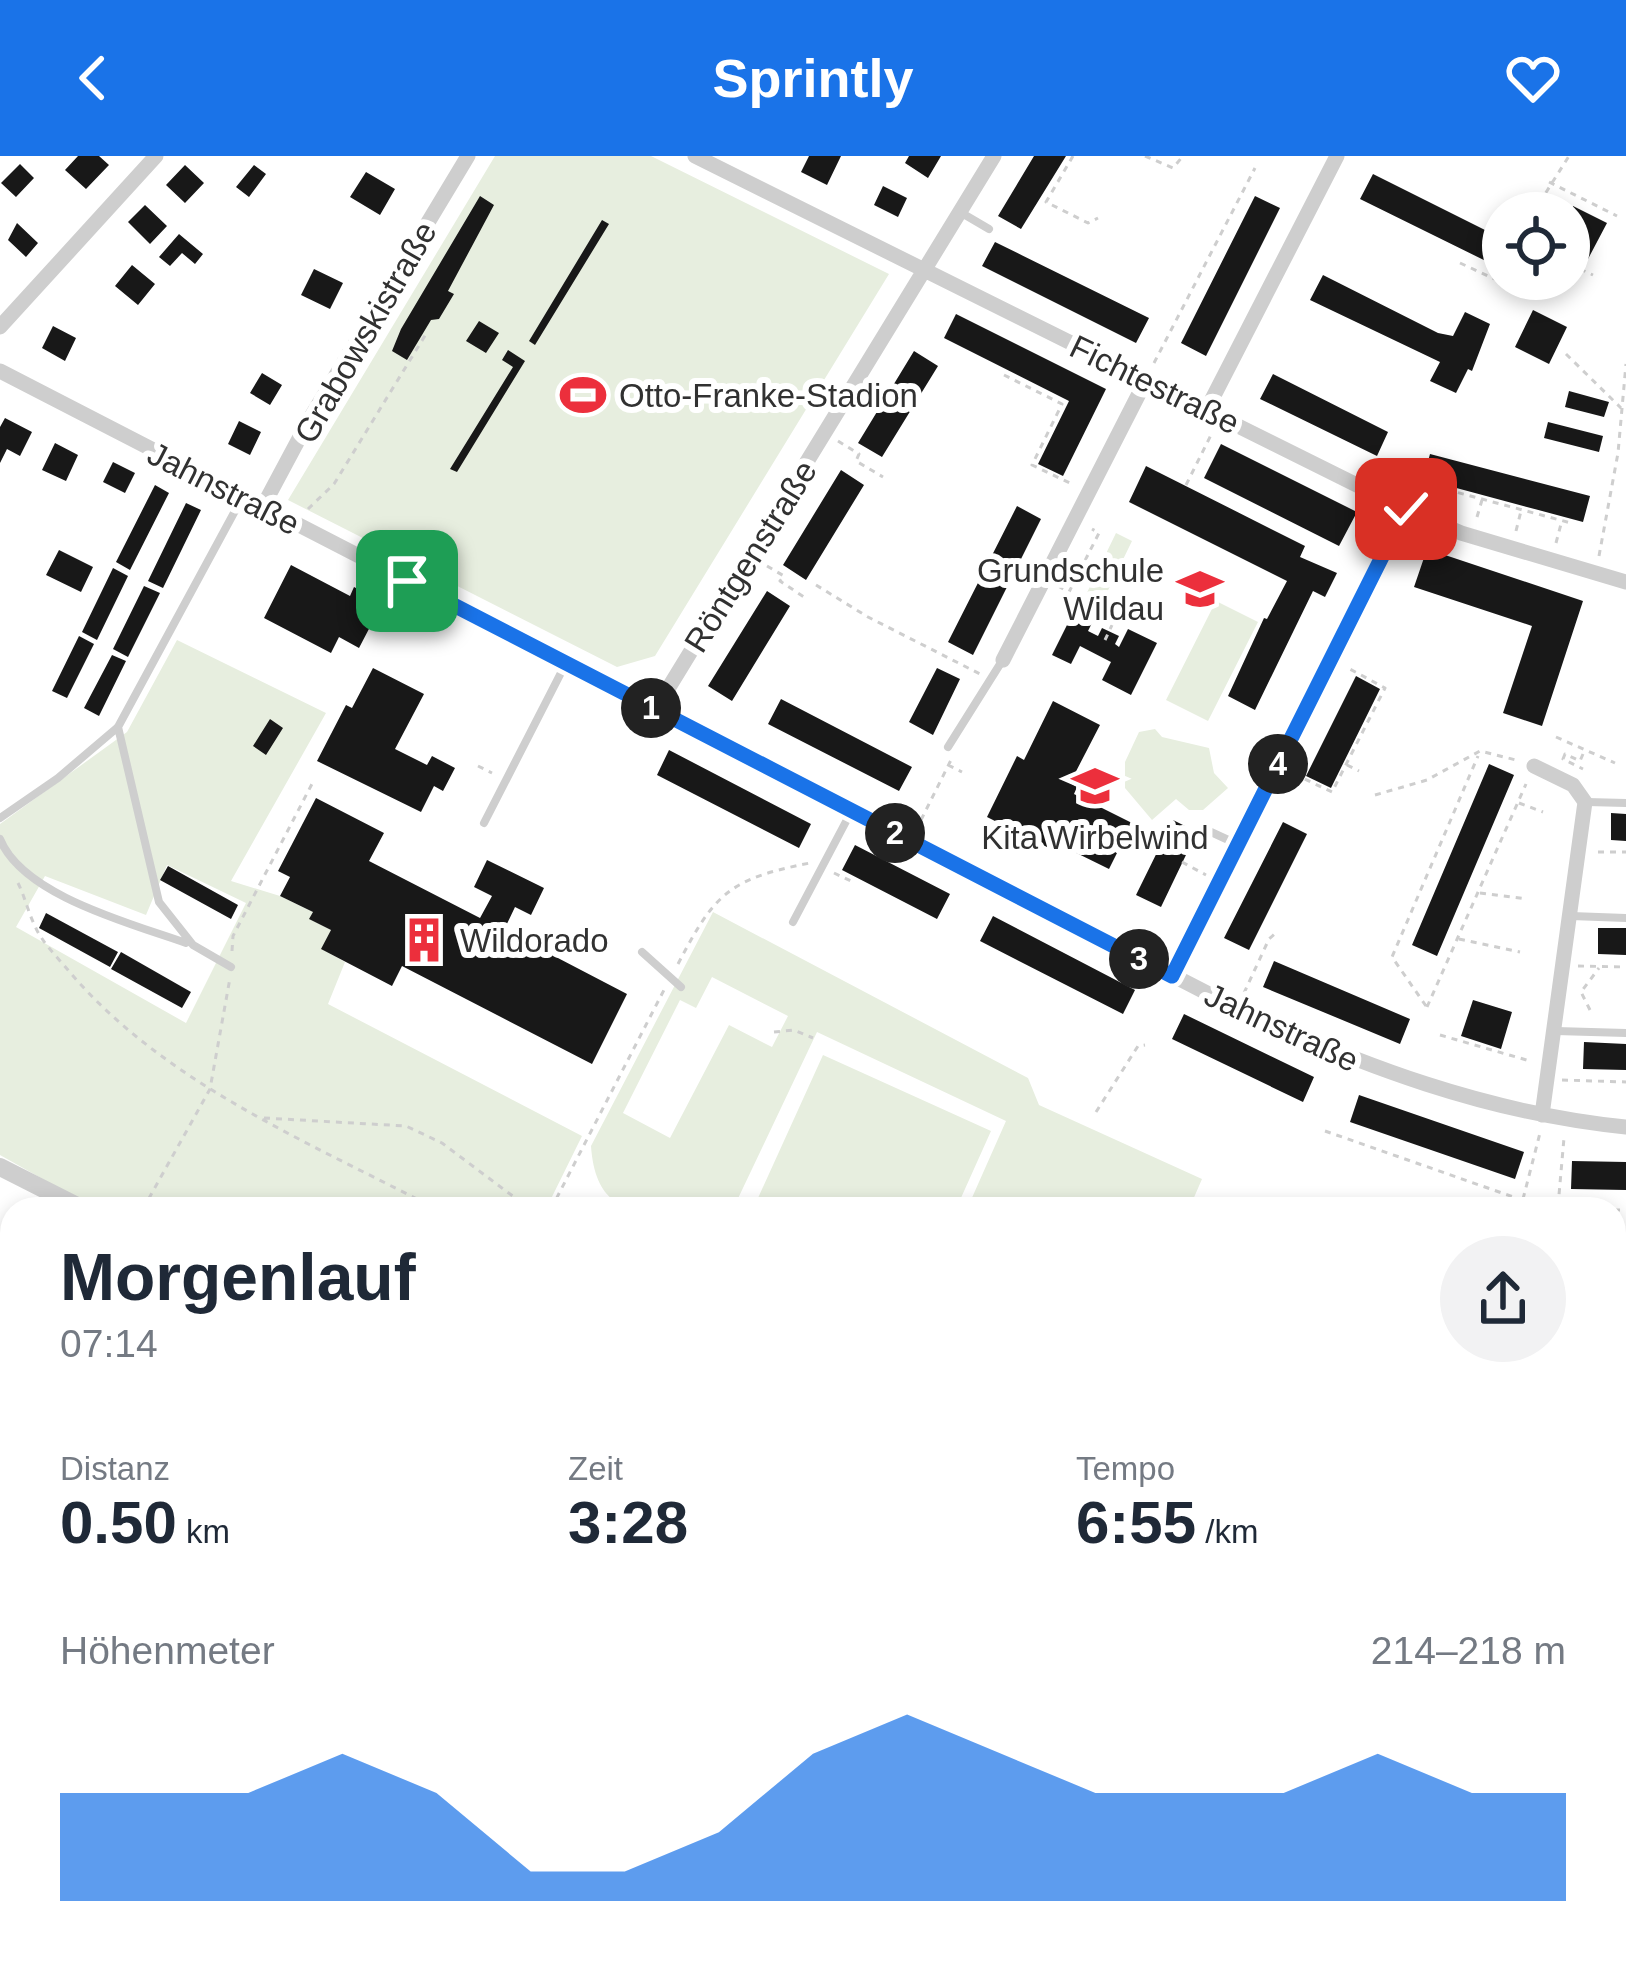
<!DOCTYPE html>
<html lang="de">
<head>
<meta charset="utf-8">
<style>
  :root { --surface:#fff; --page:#f2f2f3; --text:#1f2937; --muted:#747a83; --accent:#1a73e8 }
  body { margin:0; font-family:Arial,sans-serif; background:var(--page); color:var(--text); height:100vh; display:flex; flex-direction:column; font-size:45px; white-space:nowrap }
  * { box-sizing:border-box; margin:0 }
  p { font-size:39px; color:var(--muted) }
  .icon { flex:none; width:66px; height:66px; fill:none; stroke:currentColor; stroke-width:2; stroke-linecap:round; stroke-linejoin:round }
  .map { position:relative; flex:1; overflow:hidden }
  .panel { position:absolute; left:0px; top:1041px; width:1626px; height:771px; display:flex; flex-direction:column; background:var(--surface); border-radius:36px 36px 0 0; box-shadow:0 6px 18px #0003 }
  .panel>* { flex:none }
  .fabs { position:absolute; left:1482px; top:36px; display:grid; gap:24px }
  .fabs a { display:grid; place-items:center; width:108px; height:108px; border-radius:50%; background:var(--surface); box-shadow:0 6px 18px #0003; font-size:60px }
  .pin { position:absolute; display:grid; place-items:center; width:102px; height:102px; color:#fff; margin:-51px; border-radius:24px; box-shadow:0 6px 18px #0006 }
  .km { position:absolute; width:60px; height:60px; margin:-30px; border-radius:50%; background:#222; color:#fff; font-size:33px; line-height:60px; text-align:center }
  .round { display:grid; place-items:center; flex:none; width:126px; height:126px; border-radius:63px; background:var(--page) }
  .head { display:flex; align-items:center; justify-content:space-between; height:204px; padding:0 60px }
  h1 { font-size:66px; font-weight:700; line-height:90px }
  .stats { display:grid; grid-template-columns:repeat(3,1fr); gap:18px; height:204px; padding:12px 60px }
  .stats div { display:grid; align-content:center }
  .stats b { font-size:60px; font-weight:700 }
  .stats small { font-size:33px; font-weight:400 }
  .stats p { font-size:33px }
  .chart { height:336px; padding:24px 60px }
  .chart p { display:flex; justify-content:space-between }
  .chart svg { width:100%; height:216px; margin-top:12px; fill:var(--accent); opacity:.7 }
  header { display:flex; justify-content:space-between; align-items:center; height:156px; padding:0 60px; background:var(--accent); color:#fff; font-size:54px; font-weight:700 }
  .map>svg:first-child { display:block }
</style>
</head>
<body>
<header><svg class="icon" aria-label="back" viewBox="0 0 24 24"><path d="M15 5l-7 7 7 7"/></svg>Sprintly<svg class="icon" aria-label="heart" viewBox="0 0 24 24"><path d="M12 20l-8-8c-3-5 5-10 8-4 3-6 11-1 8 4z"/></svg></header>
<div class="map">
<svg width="1626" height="1811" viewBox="0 0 1626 1811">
  <rect width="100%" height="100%" fill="#fff"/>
  <path fill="#e7eedf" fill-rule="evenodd" d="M495,0H651L889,118L655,500L617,511L288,344Z
    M1116,377L1132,385L1097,457L1081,449Z
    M1216,445L1258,466L1208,565L1166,544Z
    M177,484L326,557L231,725L280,740L313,756L310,763L331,774L322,793L345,806L328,848L582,980L546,1053H96L0,999V668L127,576ZM167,709L246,747L186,867L16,771L45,720L146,759Z
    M1155,573L1162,581L1209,592L1214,617L1228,632L1203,654H1189L1176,643L1152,664L1125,632V606L1139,576Z
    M713,756L1028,922L1039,949L1202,1023L1189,1053H967L1006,965L817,876L733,1053C664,1053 597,1078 591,990ZM712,821L788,860L772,891L729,869L670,982L623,957L680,844L696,852Z
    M823,899L991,975L956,1053H753Z
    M1614,1344H1626V1661L1614,1695Z"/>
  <path fill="#181818" d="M78,0H99L109,9L86,33L65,14Z
    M809,0H841L827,29L801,16Z
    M909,0H941L928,22L905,7Z
    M1034,0H1066L1021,73L998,60Z
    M20,8L34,22L16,41L1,27Z
    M185,9L204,27L185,47L166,29Z
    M254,9L266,18L249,41L236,31Z
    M366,16L395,33L380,59L350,41Z
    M1373,18L1503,83L1498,111L1360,43Z
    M883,30L907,42L898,61L874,49Z
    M480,40L494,49L448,135L454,138L439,163L431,164L407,204L392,195L401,173Z
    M1255,40L1280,52L1206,200L1181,187Z
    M145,49L167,70L150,88L128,66Z
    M1573,50L1607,67L1588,103L1569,94Z
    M602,64L609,68L535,189L529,185Z
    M17,67L38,87L26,101L8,84Z
    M179,78L203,98L195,108L182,97L170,110L159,101Z
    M995,86L1149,162L1136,187L982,110Z
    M132,109L155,128L138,149L115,130Z
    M314,113L343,127L330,153L301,139Z
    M1323,119L1438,177L1453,180L1465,156L1490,168L1472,215L1468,213L1456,237L1430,225L1440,206L1310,144Z
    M1533,154L1567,171L1549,208L1515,191Z
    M956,158L1106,233L1063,320L1038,308L1069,245L944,182Z
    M479,165L499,177L486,197L466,185Z
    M53,170L76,182L65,205L42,192Z
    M508,194L525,205L457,316L450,313L513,211L502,204Z
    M914,195L938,210L882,301L858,287Z
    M262,217L282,229L270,249L250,237Z
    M1273,218L1388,276L1377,300L1260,243Z
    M1569,235L1609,246L1604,261L1565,251Z
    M5,262L32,276L20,300L7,293L0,307V271Z
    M239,265L261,276L250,299L228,288Z
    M1548,266L1603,280L1599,296L1544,282Z
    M55,287L78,299L66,325L42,314Z
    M1221,288L1357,356L1339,390L1204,322Z
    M1430,298L1590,340L1583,366L1423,323Z
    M113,306L135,317L125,337L103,326Z
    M1146,310L1305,390L1300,401L1337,417L1325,441L1313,435L1255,554L1228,540L1264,462L1267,463L1287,425L1129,346Z
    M841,314L864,329L806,424L783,409Z
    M155,329L169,337L130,414L116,406Z
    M186,347L201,354L163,432L148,425Z
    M1017,350L1041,363L973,499L948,486Z
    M1427,393L1583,445L1542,570L1503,557L1532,470L1414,431Z
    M59,394L93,411L81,436L46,419Z
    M291,409L350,440L354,431L383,446L359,492L339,481L331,497L264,462Z
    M113,412L128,420L97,484L82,476Z
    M144,430L160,437L128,501L113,493Z
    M767,435L790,450L732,545L708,530Z
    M1078,447L1097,457L1088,475L1098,480L1102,472L1119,480L1115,488L1119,491L1128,473L1157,487L1131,539L1102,524L1111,506L1080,490L1071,508L1052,499Z
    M79,480L94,488L67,542L52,535Z
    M112,499L126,505L99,560L84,552Z
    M373,512L424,538L395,593L427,609L432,600L455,612L443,635L434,630L421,656L317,605L346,549L352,552Z
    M937,512L960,523L933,579L909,566Z
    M1356,520L1380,533L1331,632L1306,620Z
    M781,543L912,611L899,635L768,568Z
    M1053,545L1100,569L1070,627L1077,631L1074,638L1132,667L1109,713L1050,684L1047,691L987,661L1017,600L1024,604Z
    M270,563L283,572L266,599L253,590Z
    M669,594L811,668L799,692L657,619Z
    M1489,608L1514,619L1437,800L1412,789Z
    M316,642L384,677L369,705L480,762L492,740L474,731L487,704L544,732L531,759L515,751L504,774L627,838L592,908L402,810L392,830L321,793L331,774L309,763L313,756L280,740L290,721L278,715Z
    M1611,657L1626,658V685L1611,684Z
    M1173,664L1197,676L1161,751L1136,739Z
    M1283,666L1307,678L1249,794L1224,782Z
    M855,689L950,738L937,763L842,714Z
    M168,710L238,749L231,763L160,724Z
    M46,757L118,796L110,811L39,772Z
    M993,760L1135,834L1123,858L980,785Z
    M1598,772H1626V799L1598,798Z
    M121,796L191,836L182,852L111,813Z
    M1274,805L1410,863L1400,888L1263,831Z
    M1473,844L1512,856L1501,893L1461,880Z
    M1184,858L1314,921L1303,946L1172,883Z
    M1584,886L1626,888V914L1583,913Z
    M1359,939L1524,996L1515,1023L1350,966Z
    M1572,1005L1626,1006V1034L1571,1033Z
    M12,1358V1526L0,1519V1379Z
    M0,1612L12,1618V1793L0,1786Z
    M24,1800H331L351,1811H43Z
    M493,1800H592L586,1811H512Z
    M1209,1800H1279L1298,1811H1228Z"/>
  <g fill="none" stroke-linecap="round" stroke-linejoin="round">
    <path stroke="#cecece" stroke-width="3" stroke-dasharray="6 6" stroke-linecap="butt" d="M1073,0L1046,46L1088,67L1098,62
      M1145,0L1173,12L1183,0
      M1549,26L1617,60
      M1533,57L1569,0
      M1460,107L1497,124L1503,113
      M1569,108L1593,119
      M1566,198L1621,252
      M1154,207L1255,12
      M1004,219L1062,248L1032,309L1074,329
      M838,285L859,298L856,305L883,321
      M1400,321L1571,367
      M1186,329L1211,279
      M308,353L334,328L426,178
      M1477,361L1482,344
      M1516,375L1521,355
      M1556,387L1561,368
      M1599,400L1618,297L1626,208
      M767,410L784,420L780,425L807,443
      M816,429L868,461L980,518
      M1058,430L1069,436L1099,377L1092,373
      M1105,484L1113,467
      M1556,581L1615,607
      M1583,598L1580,605L1565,598L1563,603L1583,613
      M948,609L962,616
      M1347,609L1359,615
      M478,610L492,617
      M1294,618L1332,636L1385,532L1348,512
      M1375,639L1427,624L1480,595L1520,605
      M1519,647L1543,656
      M921,664L951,604
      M1598,696H1626
      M1182,706L1206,719
      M834,717L853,726
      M18,727C25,741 28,756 35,770C41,785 57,801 68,814C163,927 307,985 436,1053
      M1480,737L1527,743
      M1459,783L1520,796
      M232,795L233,780L314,624
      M678,808C715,737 729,723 810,707
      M1578,810L1626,811
      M1244,837L1269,783L1277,776
      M1426,850L1392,801L1478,600
      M1427,851L1526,628
      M1590,854L1581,836L1599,812
      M774,876L794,874L813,882
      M1440,879L1530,905
      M1562,924L1626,926
      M1096,956L1138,890L1145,889
      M264,962L406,970L442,987L530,1053
      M1325,975L1522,1044L1592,1053
      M1523,1043L1540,977
      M1558,1050L1564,982
      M143,1053L210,933L230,822
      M551,1053L665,832
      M1614,1054H1626
      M0,1522L12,1529
      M376,1811L383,1800
      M480,1811L487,1800"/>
    <path stroke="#cecece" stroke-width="8" d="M960,56L989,73
      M118,571L159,746L193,789L231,811
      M948,591L1002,505
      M1587,646L1626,647
      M0,662L58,622L118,571L242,342
      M484,667L565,509
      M1211,676L1237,688
      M0,683C23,740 133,768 186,787
      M1571,760L1626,762
      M793,766L851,656
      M642,796L681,831
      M1556,875L1626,877
      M0,1100L12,1103
      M0,1184L12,1191
      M414,1811L421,1800
      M506,1811V1808
      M595,1811L601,1800"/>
    <path stroke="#cecece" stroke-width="15" d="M695,0L1405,353L1461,377L1626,426
      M0,171L156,0
      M0,215L1236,852C1363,910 1486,957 1626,971
      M1207,253L1337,0
      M262,352L309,264L468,0
      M1003,504L1146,224
      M655,554L994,0
      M1534,610L1573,629L1585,646L1542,959
      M1172,820L1405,353
      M0,1306L12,1285
      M0,1557L12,1564
      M429,1800L448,1811"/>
    <path stroke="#cecece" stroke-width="18" d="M0,1011L83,1053
      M1349,1800L1359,1811"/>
  </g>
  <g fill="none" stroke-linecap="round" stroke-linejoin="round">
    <g stroke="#fff" stroke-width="24">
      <path id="route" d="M407,425L1172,820L1406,353"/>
    </g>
    <use href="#route" stroke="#1a73e8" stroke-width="15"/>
  </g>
  <defs>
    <g id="stadium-bare" transform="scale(3.6)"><path d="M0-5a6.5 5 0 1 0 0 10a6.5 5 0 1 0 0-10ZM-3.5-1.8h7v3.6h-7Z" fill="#ec2f3c" stroke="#fff" stroke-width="2.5" paint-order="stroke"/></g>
    <g id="school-bare" transform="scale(3.6)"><path d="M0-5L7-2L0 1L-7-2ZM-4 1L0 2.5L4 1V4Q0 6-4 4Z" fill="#ec2f3c" stroke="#fff" stroke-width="2.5" paint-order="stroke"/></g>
    <g id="building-bare" transform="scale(3.6)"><path d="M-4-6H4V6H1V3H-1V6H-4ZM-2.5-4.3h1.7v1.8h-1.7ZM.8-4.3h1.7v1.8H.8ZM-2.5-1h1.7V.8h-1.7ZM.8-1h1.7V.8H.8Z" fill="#ec2f3c" stroke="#fff" stroke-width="2.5" paint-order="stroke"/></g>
  </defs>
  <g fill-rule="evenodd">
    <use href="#stadium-bare" x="583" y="239"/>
    <use href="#school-bare" x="1200" y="433"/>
    <use href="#school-bare" x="1095" y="630"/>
    <use href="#building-bare" x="424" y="784"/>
  </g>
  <g text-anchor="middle" stroke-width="12" stroke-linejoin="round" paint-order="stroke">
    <g font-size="33" fill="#313131" stroke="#fff">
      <text transform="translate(365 176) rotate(-60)" y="12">Grabowskistraße</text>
      <text transform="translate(1155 228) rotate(26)" y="12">Fichtestraße</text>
      <text transform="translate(224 332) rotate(27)" y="12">Jahnstraße</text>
      <text transform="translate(750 400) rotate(-58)" y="12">Röntgenstraße</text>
      <text transform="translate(1282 871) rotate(25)" y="12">Jahnstraße</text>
    </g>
    <g font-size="33" fill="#313131" stroke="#fff" text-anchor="start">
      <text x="619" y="251">Otto-Franke-Stadion</text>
      <text x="1164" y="426" text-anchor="end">Grundschule<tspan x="1164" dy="38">Wildau</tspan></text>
      <text x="1095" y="693" text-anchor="middle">Kita Wirbelwind</text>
      <text x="460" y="796">Wildorado</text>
    </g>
  </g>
</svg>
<div class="fabs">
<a><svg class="icon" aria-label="locate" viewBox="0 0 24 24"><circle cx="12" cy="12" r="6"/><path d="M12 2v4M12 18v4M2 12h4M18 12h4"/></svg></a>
</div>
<div class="pin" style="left:407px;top:425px;background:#1e9e55"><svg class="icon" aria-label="arrive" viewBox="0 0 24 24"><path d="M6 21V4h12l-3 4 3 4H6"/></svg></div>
<div class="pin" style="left:1406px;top:353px;background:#d93025"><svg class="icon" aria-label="check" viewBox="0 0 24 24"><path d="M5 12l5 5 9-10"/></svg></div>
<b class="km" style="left:651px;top:552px">1</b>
<b class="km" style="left:895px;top:677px">2</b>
<b class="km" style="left:1139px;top:803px">3</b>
<b class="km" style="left:1278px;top:608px">4</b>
<section class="panel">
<div class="head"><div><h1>Morgenlauf</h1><p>07:14</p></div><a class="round"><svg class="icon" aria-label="share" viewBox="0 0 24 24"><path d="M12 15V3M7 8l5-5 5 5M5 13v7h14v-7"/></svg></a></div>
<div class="stats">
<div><p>Distanz</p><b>0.50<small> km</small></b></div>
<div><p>Zeit</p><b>3:28</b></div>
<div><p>Tempo</p><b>6:55<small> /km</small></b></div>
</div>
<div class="chart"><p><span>Höhenmeter</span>214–218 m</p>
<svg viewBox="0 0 160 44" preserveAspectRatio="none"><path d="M0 44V22L10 22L20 22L30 14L40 22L50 38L60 38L70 30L80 14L90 6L100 14L110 22L120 22L130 22L140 14L150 22L160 22V44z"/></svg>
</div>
</section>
</div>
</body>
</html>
